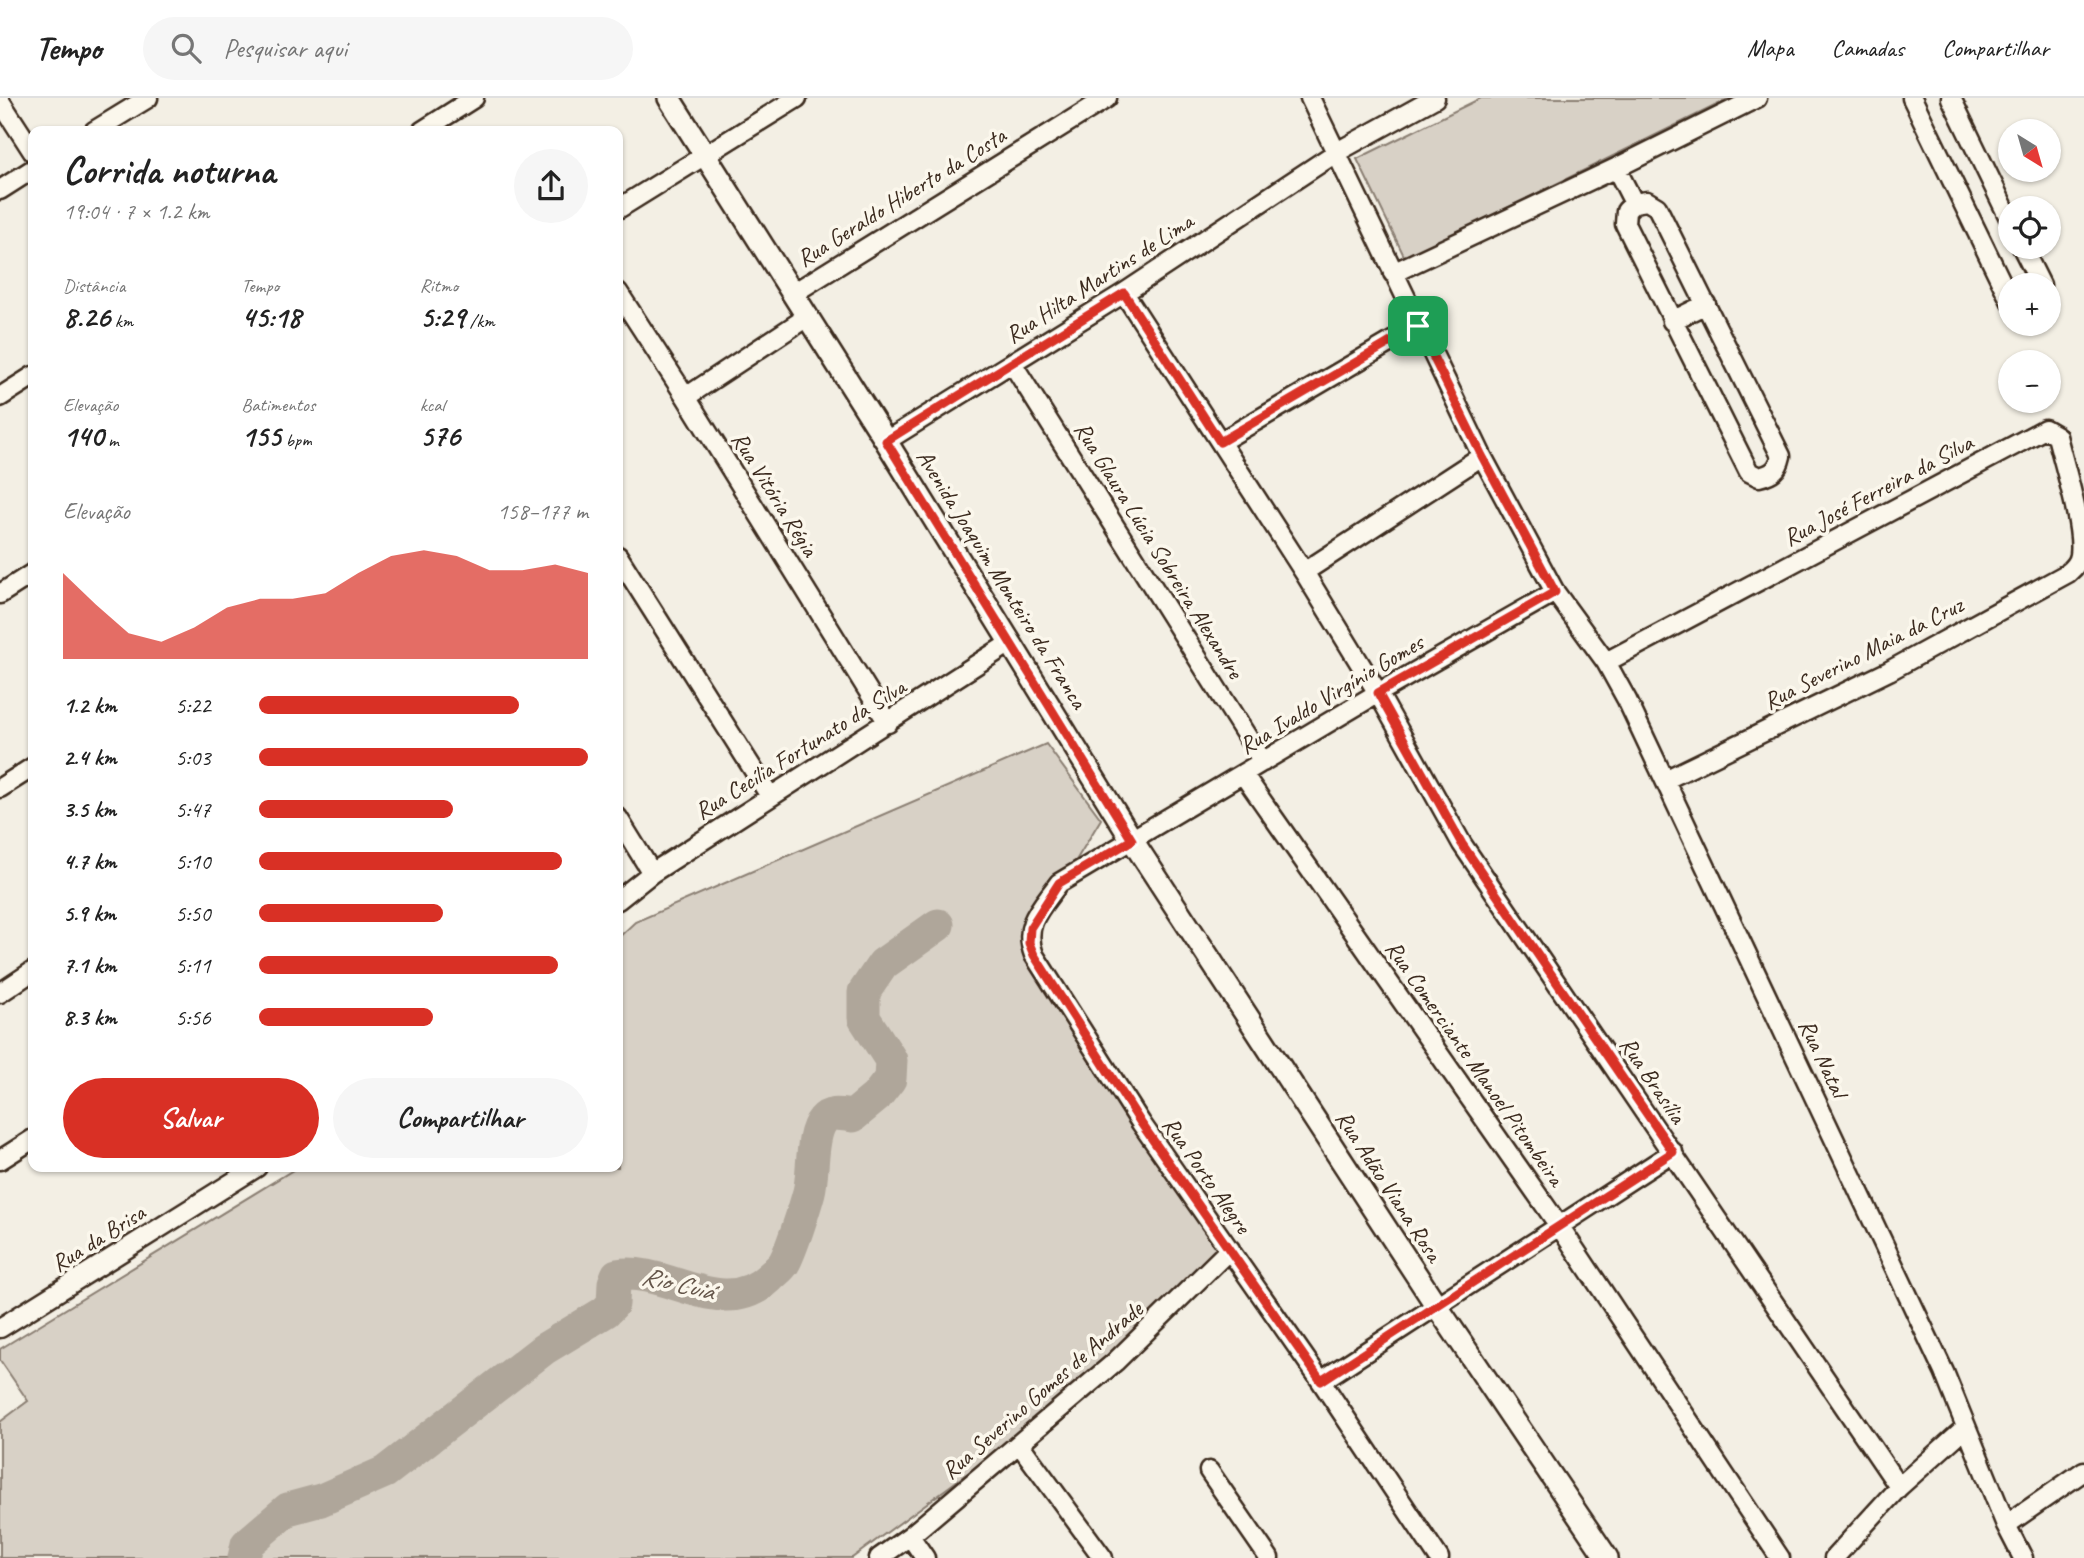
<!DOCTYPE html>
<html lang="pt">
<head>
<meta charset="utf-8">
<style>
  :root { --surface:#fff; --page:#f6f6f6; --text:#222; --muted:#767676; --line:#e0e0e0; --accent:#d93025 }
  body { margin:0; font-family:Caveat,sans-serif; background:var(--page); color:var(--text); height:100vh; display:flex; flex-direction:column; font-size:26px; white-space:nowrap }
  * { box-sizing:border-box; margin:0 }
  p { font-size:23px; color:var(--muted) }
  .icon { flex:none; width:38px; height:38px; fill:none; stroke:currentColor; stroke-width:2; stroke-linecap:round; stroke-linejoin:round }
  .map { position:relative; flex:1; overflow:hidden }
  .details { position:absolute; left:28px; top:28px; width:595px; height:1046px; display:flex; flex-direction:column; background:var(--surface); border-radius:14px; box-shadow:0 2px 5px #0004 }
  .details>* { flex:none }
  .needle { width:46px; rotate:143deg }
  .controls { position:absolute; left:1998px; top:21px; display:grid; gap:14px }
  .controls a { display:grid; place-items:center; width:63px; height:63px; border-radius:50%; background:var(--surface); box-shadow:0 2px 5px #0004; font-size:35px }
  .pin { position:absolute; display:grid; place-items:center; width:60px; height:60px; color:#fff; margin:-30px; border-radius:14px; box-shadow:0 4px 10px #0006 }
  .round { display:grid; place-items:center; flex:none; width:74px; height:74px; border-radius:37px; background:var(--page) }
  .summary { display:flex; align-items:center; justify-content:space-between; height:119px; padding:0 35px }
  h1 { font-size:38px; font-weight:800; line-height:52px }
  .metrics { display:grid; grid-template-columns:repeat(3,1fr); gap:10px; height:119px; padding:7px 35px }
  .metrics div { display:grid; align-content:center }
  .metrics b { font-size:30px; font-weight:800 }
  .metrics small { font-size:19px; font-weight:400 }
  .metrics p { font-size:19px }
  .chart { height:196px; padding:14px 35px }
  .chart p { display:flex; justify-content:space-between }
  .chart svg { width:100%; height:126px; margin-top:7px; fill:var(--accent); opacity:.7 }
  .primary-button { display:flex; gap:14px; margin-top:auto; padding:14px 35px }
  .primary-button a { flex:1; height:80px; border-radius:42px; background:var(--accent); color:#fff; font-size:28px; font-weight:800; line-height:80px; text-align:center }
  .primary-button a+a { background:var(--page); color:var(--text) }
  ul { padding:0 35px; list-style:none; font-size:23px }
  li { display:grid; grid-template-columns:112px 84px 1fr; align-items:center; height:52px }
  li i { height:18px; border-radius:9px; background:var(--accent) }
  header { display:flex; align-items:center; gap:42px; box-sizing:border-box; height:98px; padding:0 35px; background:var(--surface); border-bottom:2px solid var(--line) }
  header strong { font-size:33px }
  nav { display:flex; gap:38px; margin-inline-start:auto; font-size:24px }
  .search { width:490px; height:63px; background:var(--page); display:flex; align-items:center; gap:18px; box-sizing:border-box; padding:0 24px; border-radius:38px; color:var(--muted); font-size:26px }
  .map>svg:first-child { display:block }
</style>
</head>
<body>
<header>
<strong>Tempo</strong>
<div class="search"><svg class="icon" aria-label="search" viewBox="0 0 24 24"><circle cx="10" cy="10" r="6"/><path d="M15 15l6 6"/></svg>Pesquisar aqui</div>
<nav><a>Mapa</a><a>Camadas</a><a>Compartilhar</a></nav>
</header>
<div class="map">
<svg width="2084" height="1460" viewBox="0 0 2084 1460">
  <rect width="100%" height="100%" fill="#f3efe4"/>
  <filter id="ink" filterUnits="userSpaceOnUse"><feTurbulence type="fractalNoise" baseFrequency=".0143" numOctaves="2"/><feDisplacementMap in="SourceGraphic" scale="14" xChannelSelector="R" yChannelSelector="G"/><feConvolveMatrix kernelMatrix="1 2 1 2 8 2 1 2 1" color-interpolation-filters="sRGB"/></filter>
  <g filter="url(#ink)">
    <path fill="#d8d1c6" stroke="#8a7e72" stroke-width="2" d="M1481,0H1731L1405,160L1357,61Z
      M1046,646L1101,721L1028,842L1222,1149L1036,1325L852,1460H0V1324L28,1303L0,1262V1251L298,1069H618V840L635,824Z"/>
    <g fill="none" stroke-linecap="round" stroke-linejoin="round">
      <path stroke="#afa69a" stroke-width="33" d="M244,1460L247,1446L288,1411L321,1402L385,1374L544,1251L605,1214L613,1206L614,1185L617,1177C666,1168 723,1224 769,1180C774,1175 781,1170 784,1165C791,1153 805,1109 809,1094C814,1075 810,1037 823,1022C830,1013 843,1017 853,1018L876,999L890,981L891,962L864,920V894L883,866L938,827"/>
      <g stroke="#3b2a1e" stroke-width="23">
        <path id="minor" d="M1310,0L1482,358L1555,494L1606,564L1627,602L1944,1274L2006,1427L2023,1460
          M1912,0L2011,204
          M1951,0L2011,124
          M0,3L33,54
          M94,33L148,0
          M422,33L474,0
          M1616,70L1634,105
          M0,92L33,71
          M1647,103L1657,109L1781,358C1778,372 1772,376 1759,379L1749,374L1625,126L1626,113L1634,105Z
          M618,111L797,0
          M2022,149L2041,187
          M1393,175L1616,70L1757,0
          M618,194L686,299L888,625
          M1124,195L1304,474L1378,595L1462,746L1899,1389
          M792,196L1107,0
          M1672,223L1706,206
          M1012,265L1263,664
          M0,299L33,278
          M686,299L807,219
          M886,343L1124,195L1337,54L1435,0
          M1220,344L1418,228
          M618,458L770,698
          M1304,474L1482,358
          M0,496L33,475
          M1606,564L2045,331L2057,338C2064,367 2084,430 2080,457C2079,465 2074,470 2068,475L1889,573L1665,682
          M1243,676L1560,1129L1780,1460
          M0,690L33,669
          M618,720L652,775
          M618,802L652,775L1010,545
          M0,895L33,873
          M0,1062L33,1041
          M0,1230L257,1069
          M1321,1283L1673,1054
          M1020,1347L1103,1460
          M1209,1373L1269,1460
          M2006,1427L2084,1373
          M910,1438L925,1460
          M879,1460L910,1438L1115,1264L1230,1151
          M1439,1460L1321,1283L1141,1025L1034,857C1022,826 1041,810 1059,785L1378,595L1555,494
          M1834,1460L1899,1389L1966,1329"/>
      </g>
      <g stroke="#3b2a1e" stroke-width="26">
        <path id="tertiary" d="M669,0L886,343L1132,742L1436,1207L1607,1460"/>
      </g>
      <use href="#minor" stroke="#fbf7ec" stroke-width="18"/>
      <use href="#tertiary" stroke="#fbf7ec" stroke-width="21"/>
    </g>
  </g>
  <g fill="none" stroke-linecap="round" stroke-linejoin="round" filter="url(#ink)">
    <g stroke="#fff" stroke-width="14">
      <path id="route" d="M1124,195L1220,344L1418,228L1482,358L1555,494L1378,595L1462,746L1673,1054L1321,1283L1141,1025L1034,857L1029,845L1030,830L1059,785L1132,742L886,343Z"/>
    </g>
    <use href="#route" stroke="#d93025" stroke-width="9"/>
  </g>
  <g text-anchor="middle" stroke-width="7" stroke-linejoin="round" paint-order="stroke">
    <g font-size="24" fill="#3b2a1e" stroke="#fbf7ec">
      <text transform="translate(901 99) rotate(-32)" y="8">Rua Geraldo Hiberto da Costa</text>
      <text transform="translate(1099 180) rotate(-33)" y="8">Rua Hilta Martins de Lima</text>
      <text transform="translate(1878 392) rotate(-28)" y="8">Rua José Ferreira da Silva</text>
      <text transform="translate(775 396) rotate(58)" y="8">Rua Vitória Régia</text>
      <text transform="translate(1159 452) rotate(58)" y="8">Rua Glaura Lúcia Sobreira Alexandre</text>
      <text transform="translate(1002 481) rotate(58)" y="8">Avenida Joaquim Monteiro da Franca</text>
      <text transform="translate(1863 555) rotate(-27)" y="8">Rua Severino Maia da Cruz</text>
      <text transform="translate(1331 596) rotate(-31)" y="8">Rua Ivaldo Virgínio Gomes</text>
      <text transform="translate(800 651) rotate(-32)" y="8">Rua Cecília Fortunato da Silva</text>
      <text transform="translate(1823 960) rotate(65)" y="8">Rua Natal</text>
      <text transform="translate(1475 965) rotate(55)" y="8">Rua Comerciante Manoel Pitombeira</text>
      <text transform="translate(1653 982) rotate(56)" y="8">Rua Brasília</text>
      <text transform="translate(1207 1077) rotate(55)" y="8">Rua Porto Alegre</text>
      <text transform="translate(1389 1088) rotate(57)" y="8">Rua Adão Viana Rosa</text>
      <text transform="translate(98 1140) rotate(-32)" y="8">Rua da Brisa</text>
      <text transform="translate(1042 1292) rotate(-41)" y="8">Rua Severino Gomes de Andrade</text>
    </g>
    <g font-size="26" font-style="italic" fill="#645549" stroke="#fbf7ec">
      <text transform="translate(678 1185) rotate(13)" y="9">Rio Cuiá</text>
    </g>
  </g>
</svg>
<div class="controls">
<a><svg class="needle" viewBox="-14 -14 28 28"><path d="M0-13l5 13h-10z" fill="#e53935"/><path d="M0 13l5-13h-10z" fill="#767676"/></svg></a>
<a><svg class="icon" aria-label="locate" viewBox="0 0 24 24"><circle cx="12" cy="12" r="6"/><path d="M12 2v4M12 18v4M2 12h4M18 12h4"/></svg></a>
<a>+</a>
<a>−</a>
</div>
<div class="pin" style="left:1418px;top:228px;background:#1e9e55"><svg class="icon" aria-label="arrive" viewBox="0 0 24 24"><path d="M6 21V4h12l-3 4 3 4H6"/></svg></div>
<section class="details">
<div class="summary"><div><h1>Corrida noturna</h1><p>19:04 · 7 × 1.2 km</p></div><a class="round"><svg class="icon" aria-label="share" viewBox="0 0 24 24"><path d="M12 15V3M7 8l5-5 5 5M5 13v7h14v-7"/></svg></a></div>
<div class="metrics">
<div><p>Distância</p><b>8.26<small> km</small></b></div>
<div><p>Tempo</p><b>45:18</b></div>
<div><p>Ritmo</p><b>5:29<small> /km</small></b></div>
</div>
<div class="metrics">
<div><p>Elevação</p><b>140<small> m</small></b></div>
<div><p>Batimentos</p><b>155<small> bpm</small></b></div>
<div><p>kcal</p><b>576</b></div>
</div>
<div class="chart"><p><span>Elevação</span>158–177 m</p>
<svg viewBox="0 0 160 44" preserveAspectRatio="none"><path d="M0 44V14L10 25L20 35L30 38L40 33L50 26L60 23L70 23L80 21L90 14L100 8L110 6L120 8L130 13L140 13L150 11L160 14V44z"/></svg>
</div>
<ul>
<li><b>1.2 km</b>5:22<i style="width:79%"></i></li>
<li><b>2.4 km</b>5:03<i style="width:100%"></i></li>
<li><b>3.5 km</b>5:47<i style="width:59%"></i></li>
<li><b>4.7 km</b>5:10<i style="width:92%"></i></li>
<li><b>5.9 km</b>5:50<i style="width:56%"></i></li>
<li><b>7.1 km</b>5:11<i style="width:91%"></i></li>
<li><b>8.3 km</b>5:56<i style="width:53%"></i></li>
</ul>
<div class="primary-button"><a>Salvar</a><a>Compartilhar</a></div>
</section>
</div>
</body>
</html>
